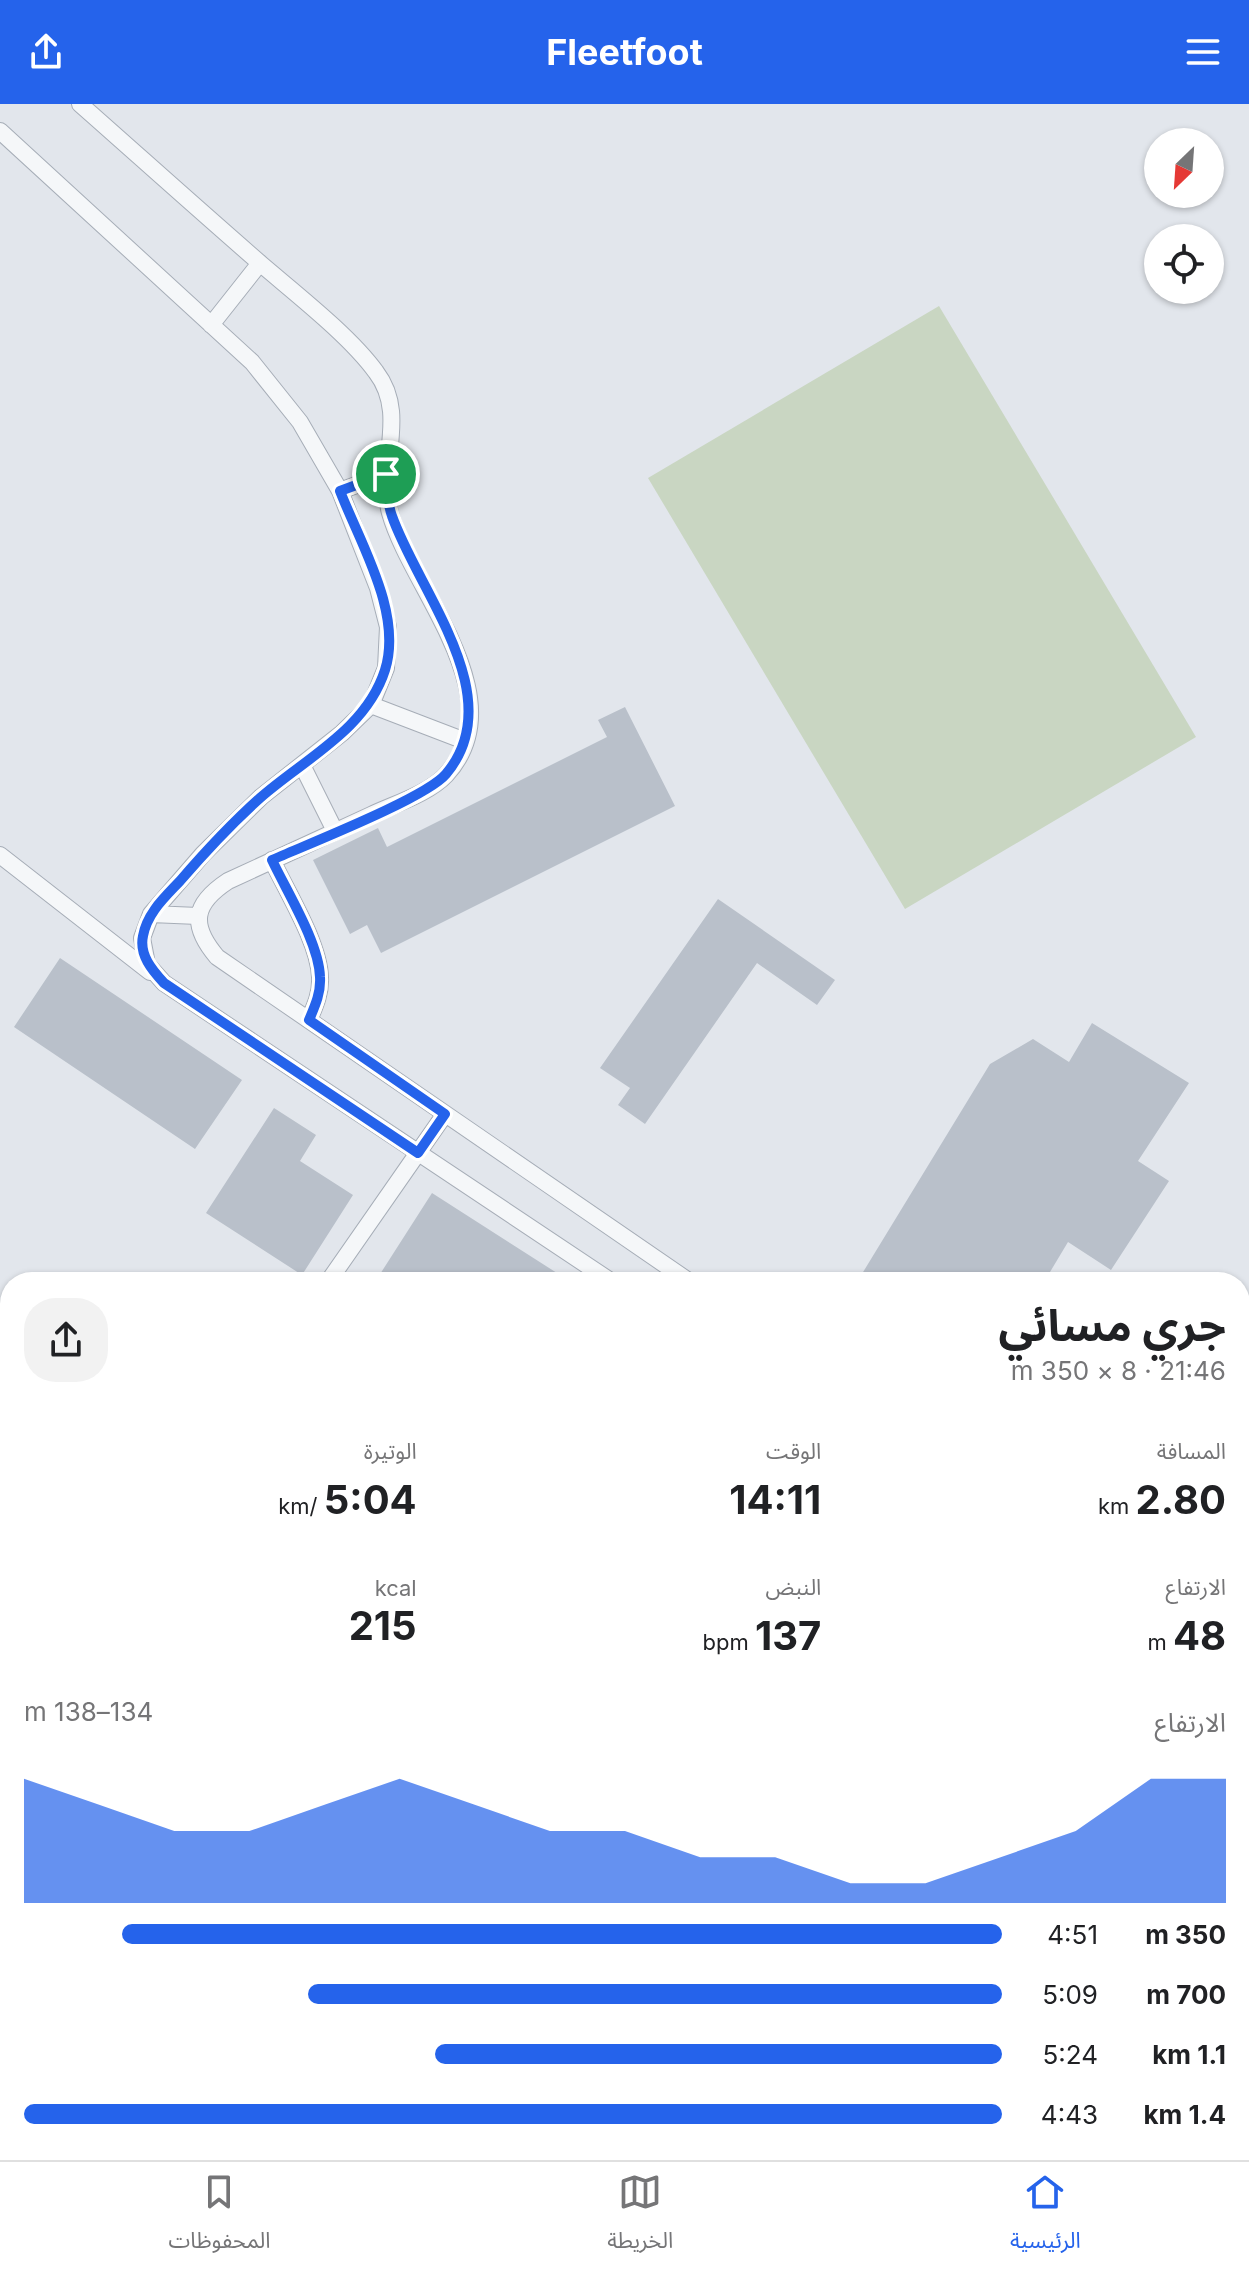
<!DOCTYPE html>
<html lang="ar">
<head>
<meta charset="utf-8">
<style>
  :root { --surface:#fff; --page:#f2f2f2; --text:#202124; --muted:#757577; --line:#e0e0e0; --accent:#2563eb }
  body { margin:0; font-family:Inter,"Noto Sans Arabic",sans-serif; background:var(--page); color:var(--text); direction:rtl; height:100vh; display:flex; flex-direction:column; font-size:30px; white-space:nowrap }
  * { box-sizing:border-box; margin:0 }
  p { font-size:26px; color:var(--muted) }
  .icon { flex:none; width:44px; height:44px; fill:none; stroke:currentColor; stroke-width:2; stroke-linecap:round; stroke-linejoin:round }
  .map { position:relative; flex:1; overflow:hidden; direction:ltr }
  .details { position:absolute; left:0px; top:1168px; width:1250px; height:888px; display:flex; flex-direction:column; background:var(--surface); border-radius:32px 32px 0 0; box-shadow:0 2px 6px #0004; direction:rtl }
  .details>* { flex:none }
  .needle { width:52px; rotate:205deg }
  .buttons { position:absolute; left:1144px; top:24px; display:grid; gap:16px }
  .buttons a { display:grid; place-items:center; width:80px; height:80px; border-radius:50%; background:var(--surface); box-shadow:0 2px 6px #0004; font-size:40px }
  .pin { position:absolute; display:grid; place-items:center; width:68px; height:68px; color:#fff; margin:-34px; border:4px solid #fff; border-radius:50%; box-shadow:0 2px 8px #0007 }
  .round { display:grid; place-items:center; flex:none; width:84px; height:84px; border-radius:32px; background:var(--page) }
  .head { display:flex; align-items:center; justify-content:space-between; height:136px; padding:0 24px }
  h1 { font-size:44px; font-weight:700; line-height:60px }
  .stats { display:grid; grid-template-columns:repeat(3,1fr); gap:12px; height:136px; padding:8px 24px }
  .stats div { display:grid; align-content:center }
  .stats b { font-size:40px; font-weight:700 }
  .stats small { font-size:22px; font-weight:400 }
  .stats p { font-size:22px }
  .chart { height:224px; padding:16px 24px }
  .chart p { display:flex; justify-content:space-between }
  .chart svg { width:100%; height:144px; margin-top:8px; fill:var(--accent); opacity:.7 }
  ul { padding:0 24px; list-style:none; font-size:26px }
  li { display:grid; grid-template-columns:128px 96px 1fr; align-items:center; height:60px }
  li i { height:20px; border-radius:10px; background:var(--accent) }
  header { display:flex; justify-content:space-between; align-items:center; height:104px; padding:0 24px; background:var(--accent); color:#fff; font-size:36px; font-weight:700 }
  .menu { display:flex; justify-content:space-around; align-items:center; height:112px; border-top:2px solid var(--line); background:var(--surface); font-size:22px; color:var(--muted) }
  .menu a { display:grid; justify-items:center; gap:4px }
  .menu .on { color:var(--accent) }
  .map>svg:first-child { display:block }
</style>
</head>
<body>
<header><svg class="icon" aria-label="menu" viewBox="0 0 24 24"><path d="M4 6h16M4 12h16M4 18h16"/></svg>Fleetfoot<svg class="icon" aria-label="share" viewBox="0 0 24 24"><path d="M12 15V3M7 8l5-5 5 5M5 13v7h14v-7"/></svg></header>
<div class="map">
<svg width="1249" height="2056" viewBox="0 0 1249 2056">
  <rect width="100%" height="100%" fill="#e2e6ec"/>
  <path fill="#c9d6c2" d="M939,202L1196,633L905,805L648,374Z"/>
  <path fill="#b9c0ca" d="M625,603L675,702L381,849L367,821L350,830L313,756L378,724L387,743L607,633L598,616Z
    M718,795L835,876L817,901L757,859L645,1020L618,1001L630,984L600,964Z
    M60,854L242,976L195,1045L14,923Z
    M1092,919L1189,979L1138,1057L1169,1077L1111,1166L1068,1138L1047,1173L1054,1178H857L990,960L1033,935L1069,958Z
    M274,1004L316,1031L300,1057L353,1091L302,1171L206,1109Z
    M432,1089L571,1178H375Z
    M1249,1250V1481L1240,1475V1252Z
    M1248,1648L1249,1649V1810L1240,1807V1679Z"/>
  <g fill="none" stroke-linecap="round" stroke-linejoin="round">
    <g stroke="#a6adb7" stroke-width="18">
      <path id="service" d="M80,0C140,53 200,107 261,160C296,190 350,232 376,268C409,311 377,361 390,409C411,485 517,594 446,671C428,690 394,700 371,711C323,733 276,755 228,777C193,800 190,821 217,853L690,1178
        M0,27L252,258L300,318L340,387L378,484L388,523L386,564L371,601L342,629L261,693L203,750L151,810L142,834L147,860L164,879L612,1178
        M211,221L260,159
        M340,387L386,370
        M371,601L465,637
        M302,661L335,727
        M0,751L150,868
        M272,756C287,788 319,839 320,873C321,889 315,902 309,916
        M151,810L198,812
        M328,1178L445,1010
        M1240,1547L1249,1550"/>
    </g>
    <g stroke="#a6adb7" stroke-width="34">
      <path id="minor" d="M0,1413L10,1411
        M0,1436L10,1517
        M0,1730L10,1729
        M1240,1928L1249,1931
        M232,2046L233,2056
        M388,2046L389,2056
        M556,2046L557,2056
        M581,2046L643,2056
        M1196,2046V2056
        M0,2054L69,2046
        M864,2056L866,2046
        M990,2056L991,2046"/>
    </g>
    <use href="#service" stroke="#f5f7f9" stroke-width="16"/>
    <use href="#minor" stroke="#f5f7f9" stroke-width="32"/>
  </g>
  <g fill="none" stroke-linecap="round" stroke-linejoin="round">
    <g stroke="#fff" stroke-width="16">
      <path id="route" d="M386,370C387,383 387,399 392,412C418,487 511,593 446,670C426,694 308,740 272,756C287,788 319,839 320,873C321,889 315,902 309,916L445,1010L418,1049L164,879C152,866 139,851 143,832C147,809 165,793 180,777C205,748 231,720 260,694C304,655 366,626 385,566C403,509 360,439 340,387Z"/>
    </g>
    <use href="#route" stroke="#2563eb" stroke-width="10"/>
  </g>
</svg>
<div class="buttons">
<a><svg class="needle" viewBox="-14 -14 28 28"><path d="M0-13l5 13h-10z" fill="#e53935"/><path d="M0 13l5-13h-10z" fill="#757577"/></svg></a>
<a><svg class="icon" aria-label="locate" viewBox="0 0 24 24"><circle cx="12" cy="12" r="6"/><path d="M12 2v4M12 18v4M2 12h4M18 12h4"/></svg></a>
</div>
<div class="pin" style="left:386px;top:370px;background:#1e9e55"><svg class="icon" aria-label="arrive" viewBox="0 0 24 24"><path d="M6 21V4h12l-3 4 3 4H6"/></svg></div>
<section class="details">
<div class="head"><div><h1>جري مسائي</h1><p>21:46 · 8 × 350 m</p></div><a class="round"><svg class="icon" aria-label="share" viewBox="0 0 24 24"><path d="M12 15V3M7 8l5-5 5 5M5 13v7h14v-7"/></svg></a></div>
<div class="stats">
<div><p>المسافة</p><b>2.80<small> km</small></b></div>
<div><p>الوقت</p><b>14:11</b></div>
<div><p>الوتيرة</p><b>5:04<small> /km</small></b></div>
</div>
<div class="stats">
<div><p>الارتفاع</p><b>48<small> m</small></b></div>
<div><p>النبض</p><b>137<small> bpm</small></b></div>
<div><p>kcal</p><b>215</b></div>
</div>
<div class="chart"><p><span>الارتفاع</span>134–138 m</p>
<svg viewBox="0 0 160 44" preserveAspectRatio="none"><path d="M0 44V6L10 14L20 22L30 22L40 14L50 6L60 14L70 22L80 22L90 30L100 30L110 38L120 38L130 30L140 22L150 6L160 6V44z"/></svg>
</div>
<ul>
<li><b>350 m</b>4:51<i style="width:90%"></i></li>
<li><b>700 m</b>5:09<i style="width:71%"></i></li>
<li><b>1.1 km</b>5:24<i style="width:58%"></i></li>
<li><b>1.4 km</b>4:43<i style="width:100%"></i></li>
</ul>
</section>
</div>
<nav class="menu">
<a class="on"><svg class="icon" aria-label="home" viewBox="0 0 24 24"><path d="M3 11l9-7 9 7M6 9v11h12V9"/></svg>الرئيسية</a>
<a><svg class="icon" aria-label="map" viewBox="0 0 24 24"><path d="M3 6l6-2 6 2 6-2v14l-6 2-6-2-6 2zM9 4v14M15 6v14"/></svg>الخريطة</a>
<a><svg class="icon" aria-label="saved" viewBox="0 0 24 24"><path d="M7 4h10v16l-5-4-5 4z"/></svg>المحفوظات</a>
</nav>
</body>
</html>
